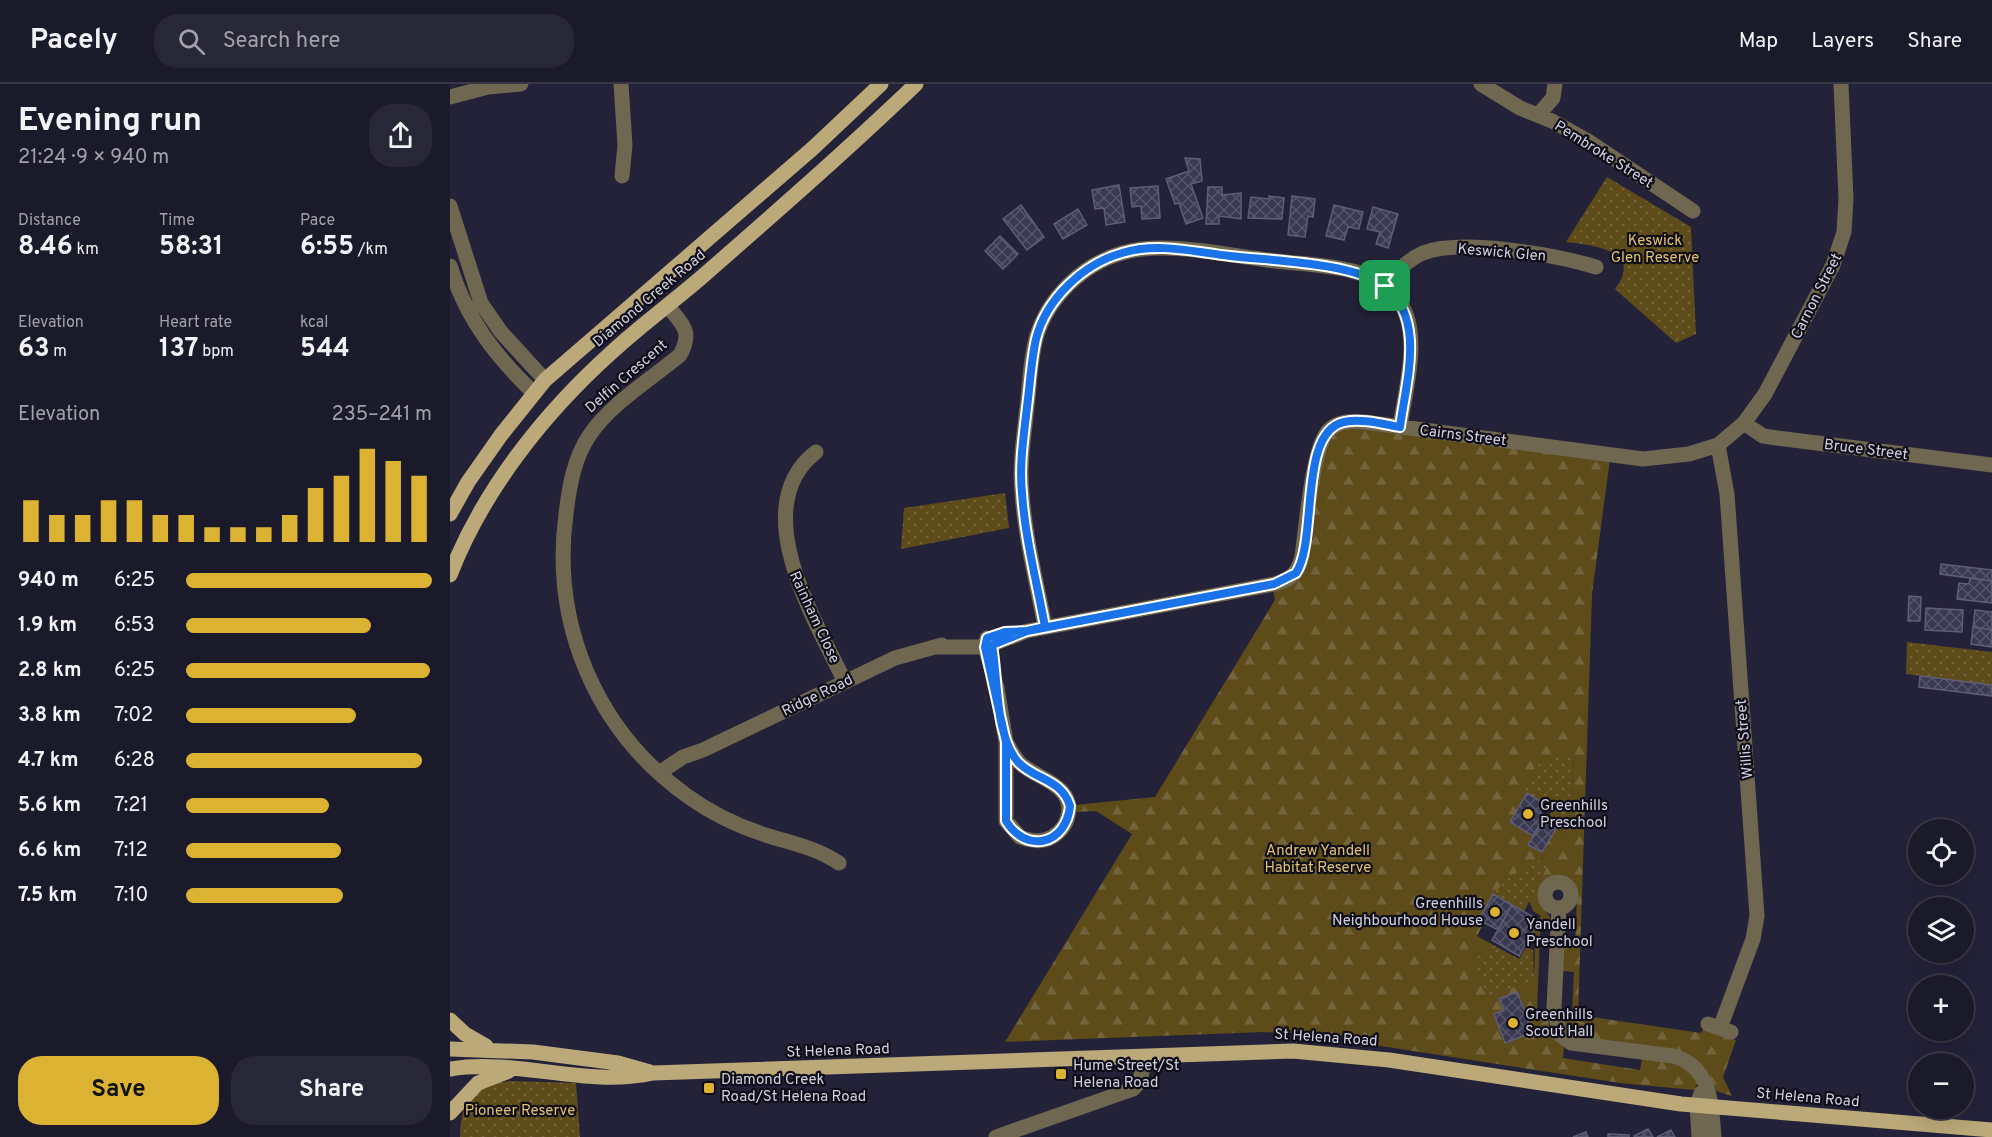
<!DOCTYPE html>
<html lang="en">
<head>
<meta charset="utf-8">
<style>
  :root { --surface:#1b1a2b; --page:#282737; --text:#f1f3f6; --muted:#a0a1a9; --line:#393847; --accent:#dcb233 }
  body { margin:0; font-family:Overpass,sans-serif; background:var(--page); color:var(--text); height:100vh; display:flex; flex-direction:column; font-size:22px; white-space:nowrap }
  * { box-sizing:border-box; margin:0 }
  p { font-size:20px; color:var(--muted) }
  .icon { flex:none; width:33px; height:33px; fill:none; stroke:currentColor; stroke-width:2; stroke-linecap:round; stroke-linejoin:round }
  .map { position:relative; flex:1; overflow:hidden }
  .panel { display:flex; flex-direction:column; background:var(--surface); width:450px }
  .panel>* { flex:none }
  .tools { position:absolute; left:1458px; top:735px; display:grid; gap:12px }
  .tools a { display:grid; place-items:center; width:66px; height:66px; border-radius:50%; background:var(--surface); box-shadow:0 6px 24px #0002,0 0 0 2px var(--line); font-size:30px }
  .pin { position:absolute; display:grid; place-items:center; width:51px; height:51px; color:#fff; margin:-26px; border-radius:12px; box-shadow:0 3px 9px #0006 }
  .round { display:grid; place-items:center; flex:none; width:63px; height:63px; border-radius:24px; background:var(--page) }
  .headline { display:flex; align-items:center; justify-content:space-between; height:102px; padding:0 18px }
  h1 { font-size:33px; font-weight:700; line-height:45px }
  .stats { display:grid; grid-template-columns:repeat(3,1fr); gap:9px; height:102px; padding:6px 18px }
  .stats div { display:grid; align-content:center }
  .stats b { font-size:26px; font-weight:700 }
  .stats small { font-size:16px; font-weight:400 }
  .stats p { font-size:16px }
  .chart { height:168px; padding:12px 18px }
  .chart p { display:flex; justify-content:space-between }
  .chart svg { width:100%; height:108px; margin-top:6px; stroke:var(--accent); stroke-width:6 }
  .button { display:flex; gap:12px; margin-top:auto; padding:12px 18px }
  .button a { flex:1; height:69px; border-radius:24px; background:var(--accent); color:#111; font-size:24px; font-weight:700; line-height:69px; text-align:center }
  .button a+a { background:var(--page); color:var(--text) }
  ul { padding:0 18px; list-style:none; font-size:20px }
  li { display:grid; grid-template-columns:96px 72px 1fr; align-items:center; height:45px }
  li i { height:15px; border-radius:8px; background:var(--accent) }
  header { display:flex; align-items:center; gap:36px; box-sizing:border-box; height:84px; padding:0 30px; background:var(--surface); border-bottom:2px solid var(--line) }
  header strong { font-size:28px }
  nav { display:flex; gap:33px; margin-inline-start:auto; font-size:21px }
  .search { width:420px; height:54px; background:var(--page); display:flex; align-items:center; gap:15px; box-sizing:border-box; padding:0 21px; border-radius:24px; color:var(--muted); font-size:22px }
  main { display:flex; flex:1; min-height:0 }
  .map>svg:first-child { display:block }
</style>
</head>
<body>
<header>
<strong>Pacely</strong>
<div class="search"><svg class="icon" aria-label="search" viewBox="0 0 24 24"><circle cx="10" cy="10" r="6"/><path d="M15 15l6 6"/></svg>Search here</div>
<nav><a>Map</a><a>Layers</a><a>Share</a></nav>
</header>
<main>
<section class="panel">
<div class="headline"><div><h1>Evening run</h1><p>21:24 · 9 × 940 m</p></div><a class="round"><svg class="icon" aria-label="share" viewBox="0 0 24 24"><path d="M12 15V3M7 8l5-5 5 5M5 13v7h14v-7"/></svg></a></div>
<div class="stats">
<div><p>Distance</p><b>8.46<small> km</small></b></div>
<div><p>Time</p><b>58:31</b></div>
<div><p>Pace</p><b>6:55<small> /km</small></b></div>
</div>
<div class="stats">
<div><p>Elevation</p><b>63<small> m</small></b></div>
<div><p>Heart rate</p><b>137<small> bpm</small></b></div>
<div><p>kcal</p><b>544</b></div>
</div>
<div class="chart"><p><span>Elevation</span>235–241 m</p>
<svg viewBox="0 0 160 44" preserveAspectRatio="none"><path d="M5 44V27M15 44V33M25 44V33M35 44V27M45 44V27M55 44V33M65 44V33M75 44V38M85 44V38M95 44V38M105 44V33M115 44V22M125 44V17M135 44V6M145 44V11M155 44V17"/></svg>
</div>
<ul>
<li><b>940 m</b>6:25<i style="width:100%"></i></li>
<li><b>1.9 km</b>6:53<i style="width:75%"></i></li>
<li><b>2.8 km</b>6:25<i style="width:99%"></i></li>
<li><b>3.8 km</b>7:02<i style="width:69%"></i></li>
<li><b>4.7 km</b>6:28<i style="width:96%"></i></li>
<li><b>5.6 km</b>7:21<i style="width:58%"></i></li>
<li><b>6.6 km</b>7:12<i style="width:63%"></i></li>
<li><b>7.5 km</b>7:10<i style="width:64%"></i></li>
</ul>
<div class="button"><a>Save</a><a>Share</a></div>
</section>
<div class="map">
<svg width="1542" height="1053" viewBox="0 0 1542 1053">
  <defs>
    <pattern id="forest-firs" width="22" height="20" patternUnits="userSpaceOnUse" patternTransform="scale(1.5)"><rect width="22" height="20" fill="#5d4b1a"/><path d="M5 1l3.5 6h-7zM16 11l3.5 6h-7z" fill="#73643b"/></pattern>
    <pattern id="park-dots" width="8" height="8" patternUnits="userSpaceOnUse" patternTransform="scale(1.5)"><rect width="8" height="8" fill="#5d4b1a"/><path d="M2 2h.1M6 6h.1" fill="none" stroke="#73643b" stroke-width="1.8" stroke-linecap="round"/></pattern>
    <pattern id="building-cross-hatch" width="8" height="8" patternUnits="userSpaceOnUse" patternTransform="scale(1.5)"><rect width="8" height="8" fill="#3a3952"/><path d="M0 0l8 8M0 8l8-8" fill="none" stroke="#56556b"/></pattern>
  </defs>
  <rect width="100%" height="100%" fill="#242239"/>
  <path fill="url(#forest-firs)" fill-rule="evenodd" d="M895,342L1160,375L1142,510L1128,931L1251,949L1254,944L1286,956L1273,993L1282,1012L1266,1007L1253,982L1237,970L1126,953C1115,948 1113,941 1112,930L1122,929L1124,888L1113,887L1114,863H1125L1127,814L1124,798L1110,792L1095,797L1090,810L1091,819L1100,834V847H1090L1087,930L1097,932L1102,951L1114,963L1113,974L1190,986L1192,975C1217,978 1232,977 1248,999L1244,1006L1170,999L918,960L903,952L813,948L555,958L682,750L646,727L625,728V721L705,713L825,516L823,506L837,502L878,354ZM1124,674L1118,752L1106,745L1092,768L1079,761L1083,752L1060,738L1077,709ZM1097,782L1079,816L1083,827L1091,832L1080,852L1085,855L1084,896L1022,873L1047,863L1027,852L1034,838L1029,835L1043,810ZM1049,915L1082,948L1055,959L1044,930L1054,926Z"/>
  <path fill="url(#park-dots)" d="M1157,93L1241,143L1246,250L1226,259L1165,205C1195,166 1141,161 1116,158Z
    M555,409L559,444L451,465L454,424Z
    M1457,558L1542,568V601L1456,590Z
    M1104,673L1124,674L1118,752L1106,745L1109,739L1099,733L1103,725L1073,706L1088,681Z
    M1086,775L1097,782L1074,828L1043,810L1064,789Z
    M1047,863L1069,875L1076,863L1083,866L1084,896L1038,913L1022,873Z
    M59,997L126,999L130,1053H10C11,1016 21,1003 59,997Z"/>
  <path fill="url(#building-cross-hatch)" stroke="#5f5d78" stroke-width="1.5" d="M735,74L750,75L752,97L741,100L753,134L736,140L729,119L725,120L716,95L739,87Z
    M669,101L675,138L656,141L654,124L645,125L642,106Z
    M708,102L710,134L692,135L691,122L682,123L680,104Z
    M758,103H772V111L791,109V135L769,132V140H756Z
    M819,112L834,114L832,135L798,134L801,113L819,115Z
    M842,112L865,115L863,133L858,132L855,153L838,151Z
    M571,121L594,153L577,166L553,135Z
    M884,121L913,128L909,145L898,143L894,156L876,152Z
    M923,123L948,130L938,164L926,160L930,148L917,145Z
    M628,125L637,141L613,155L604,140Z
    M550,152L568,170L553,185L535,167Z
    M1491,480L1542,486V497L1490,490Z
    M1520,494L1542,497V519L1507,515L1509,499L1519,500Z
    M1459,512L1471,513L1470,537H1458Z
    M1476,524L1513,526L1512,548L1475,546Z
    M1525,526L1542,528V546L1523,543Z
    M1523,543L1542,546V563L1521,560Z
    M1470,592L1542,601V612L1469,603Z
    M1077,709L1095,720L1090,729L1095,732L1083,752L1060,738Z
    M1093,737L1106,745L1092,768L1078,761Z
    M1043,810L1062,821L1048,846L1029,836Z
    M1062,821L1089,836L1069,872L1042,856Z
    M1067,908L1083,948L1055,959L1044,930L1054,926L1049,915Z
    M1198,1045L1203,1053H1185L1184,1052Z
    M1221,1046L1225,1053H1207Z
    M1136,1048L1138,1053H1123Z
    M1158,1050L1179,1051V1053H1158Z"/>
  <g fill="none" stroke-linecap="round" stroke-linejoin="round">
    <path stroke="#706751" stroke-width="15" d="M171,0L175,61L172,92
      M1031,0L1070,24L1102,37L1138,57L1243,127
      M0,13L38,3L71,0
      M1088,31L1103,14L1105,0
      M0,122L31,219L51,248L95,296
      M0,182C16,234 45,272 84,309
      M935,202C946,189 957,176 973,169C1012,154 1106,171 1146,183
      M218,222C233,242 243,247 230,271C200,296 160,320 139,352C124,374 119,404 116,430C101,540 146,646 236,711C262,730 292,744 322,753C346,760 368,765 389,779
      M1294,339L1313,352L1327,354L1542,381
      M1268,361L1277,410L1307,832L1303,855L1270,944
      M366,368C295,423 366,538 395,598
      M595,543C587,499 575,454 572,409C569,380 574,352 577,323C580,300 580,274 587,251C599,213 633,180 672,169C715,156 780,172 825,177C865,182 925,179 950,218C972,252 955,305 950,343
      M537,554L535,563L547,604L556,658V737L570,753C581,757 592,759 602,753C610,748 616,742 618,732C625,702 589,695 572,681C565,675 561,666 556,658
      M484,563H535L577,547L824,500C841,496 848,489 852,472C856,446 862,362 879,346C888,337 901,337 914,338L1193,375L1239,370L1268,361L1294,339L1315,310L1383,181L1394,148L1396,115L1391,0
      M209,689L233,673L253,666L445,574L492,561
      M1095 811a13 13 0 1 1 26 0a13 13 0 1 1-26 0Z
      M1109,824L1104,923L1110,951L1121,959L1223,972C1262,983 1261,1020 1264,1053
      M1258,940L1281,948
      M546,1053L683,1005L689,999L696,973
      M1249,1053L1247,1021L1251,1009"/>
    <path stroke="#bba979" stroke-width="15" d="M0,430L18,398L51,351L95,296L362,65L431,0
      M0,491C33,406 94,329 162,268C191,241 223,218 253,192C325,129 397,66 466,0
      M0,936L15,950L36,962
      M0,965L83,968L168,979L200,988
      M0,985C68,974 136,1004 203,989L843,967L939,976L1231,1020L1542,1046
      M0,1029L28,999L59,987"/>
  </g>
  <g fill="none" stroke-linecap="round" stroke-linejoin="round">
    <g stroke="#fff" stroke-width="12">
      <path id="route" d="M935,202C901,178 823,177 780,172C745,168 707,158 672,169C633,180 596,215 586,255C581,277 580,301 577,323C574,351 569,380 572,409C575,454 587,499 595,543L577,547L542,561C548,594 545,652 568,678C585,696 612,695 620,722C616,761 576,770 556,737V658L535,563L537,554L555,548L577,547L824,500L846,489C868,456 848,348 894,338C912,334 933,340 950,343C956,297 976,236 935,202"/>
    </g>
    <use href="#route" stroke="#1a73e8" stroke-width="8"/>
  </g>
  <g fill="#dcb233" stroke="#0e0d18" stroke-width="2">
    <circle cx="1078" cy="730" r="6"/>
    <circle cx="1045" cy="828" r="6"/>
    <circle cx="1064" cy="849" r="6"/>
    <circle cx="1063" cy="939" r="6"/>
    <rect x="605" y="984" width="12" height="12" rx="3"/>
    <rect x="253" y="998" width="12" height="12" rx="3"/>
  </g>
  <g text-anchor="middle" stroke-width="4.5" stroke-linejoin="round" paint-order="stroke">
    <g font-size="15" fill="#d2d1e1" stroke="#0e0d18">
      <text transform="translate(1154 70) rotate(32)" y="5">Pembroke Street</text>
      <text transform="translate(1052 168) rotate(5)" y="5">Keswick Glen</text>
      <text transform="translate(1366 212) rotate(-63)" y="5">Carnon Street</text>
      <text transform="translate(199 214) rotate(-40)" y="5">Diamond Creek Road</text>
      <text transform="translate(176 292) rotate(-41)" y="5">Delfin Crescent</text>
      <text transform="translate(1013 351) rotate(7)" y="5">Cairns Street</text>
      <text transform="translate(1416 365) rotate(7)" y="5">Bruce Street</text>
      <text transform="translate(365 533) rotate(65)" y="5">Rainham Close</text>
      <text transform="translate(367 611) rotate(-26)" y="5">Ridge Road</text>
      <text transform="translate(1294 655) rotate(-95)" y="5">Willis Street</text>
      <text transform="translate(876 953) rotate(4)" y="5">St Helena Road</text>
      <text transform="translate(388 966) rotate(-2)" y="5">St Helena Road</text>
      <text transform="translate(1358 1013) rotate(5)" y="5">St Helena Road</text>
    </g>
    <g font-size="15" fill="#e1c26e" stroke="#0e0d18">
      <text x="1205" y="161">Keswick<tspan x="1205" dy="17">Glen Reserve</tspan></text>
      <text x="868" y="771">Andrew Yandell<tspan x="868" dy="17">Habitat Reserve</tspan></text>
      <text x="70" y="1031">Pioneer Reserve</text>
    </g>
    <g font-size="15" fill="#d2d1e1" stroke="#0e0d18" text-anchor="start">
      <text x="1090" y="726">Greenhills<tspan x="1090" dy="17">Preschool</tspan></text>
      <text x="1033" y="824" text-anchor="end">Greenhills<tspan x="1033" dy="17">Neighbourhood House</tspan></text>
      <text x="1076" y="845">Yandell<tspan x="1076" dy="17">Preschool</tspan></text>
      <text x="1075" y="935">Greenhills<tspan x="1075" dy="17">Scout Hall</tspan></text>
      <text x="623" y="986">Hume Street/St<tspan x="623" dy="17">Helena Road</tspan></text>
      <text x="271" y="1000">Diamond Creek<tspan x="271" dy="17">Road/St Helena Road</tspan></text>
    </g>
  </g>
</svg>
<div class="tools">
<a><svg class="icon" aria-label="locate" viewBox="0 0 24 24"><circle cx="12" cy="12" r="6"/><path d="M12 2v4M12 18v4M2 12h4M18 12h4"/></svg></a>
<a><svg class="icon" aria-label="layers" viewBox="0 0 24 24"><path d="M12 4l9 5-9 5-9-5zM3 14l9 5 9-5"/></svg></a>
<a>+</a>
<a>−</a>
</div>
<div class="pin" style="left:935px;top:202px;background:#1e9e55"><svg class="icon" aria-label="arrive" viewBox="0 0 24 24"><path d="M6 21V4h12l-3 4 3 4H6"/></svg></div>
</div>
</main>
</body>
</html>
